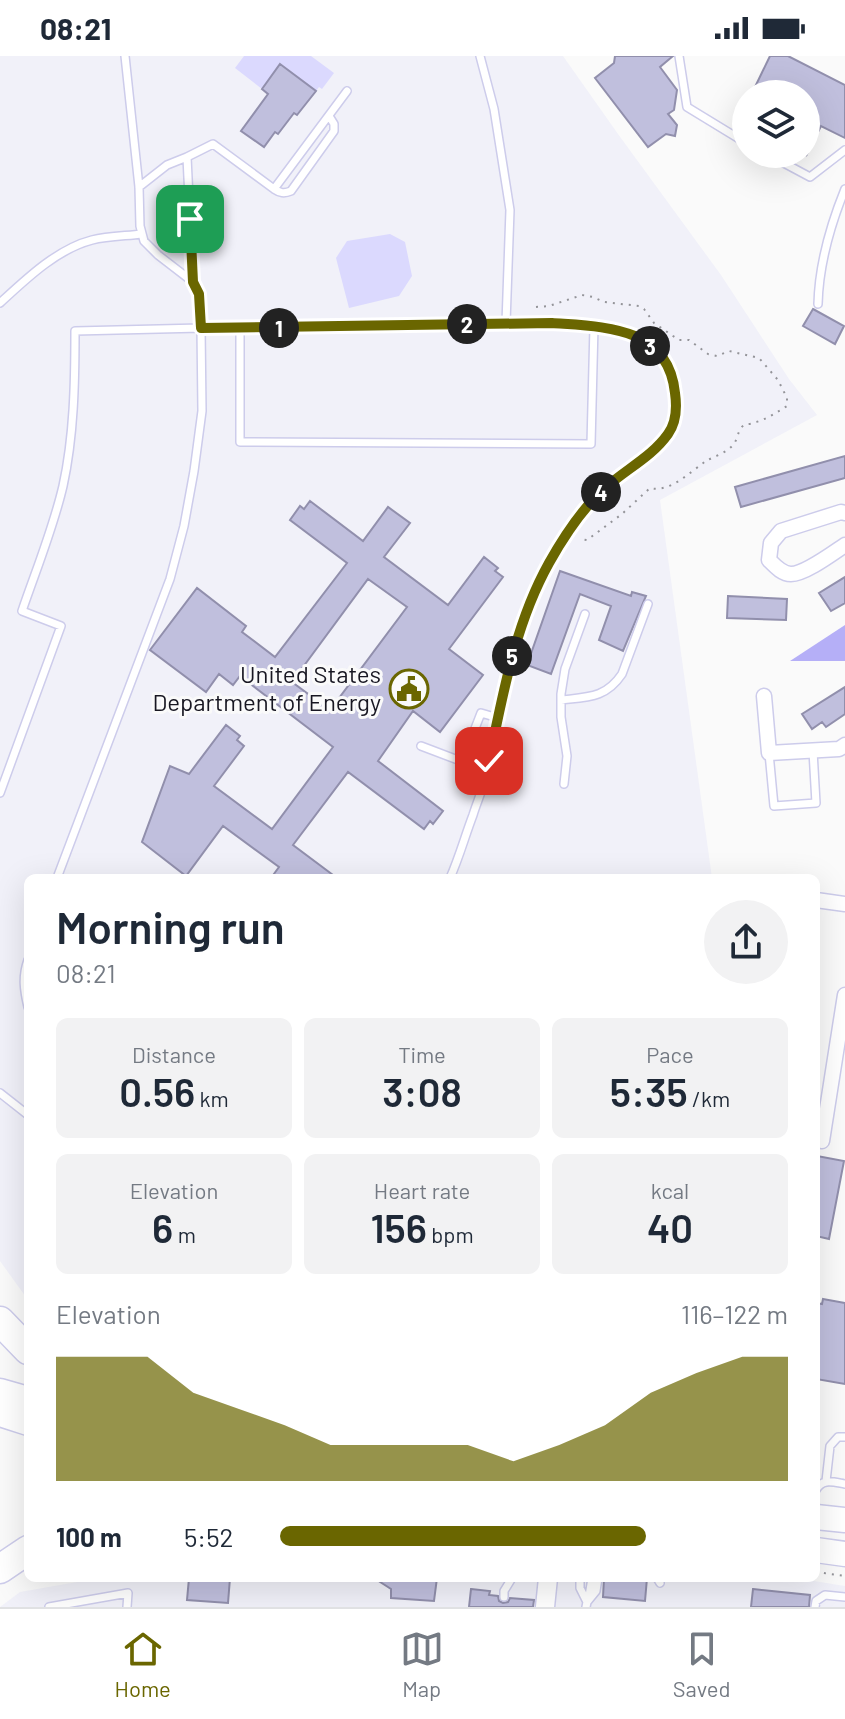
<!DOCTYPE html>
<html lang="en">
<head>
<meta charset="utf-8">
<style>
  :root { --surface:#fff; --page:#f2f2f3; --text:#1f2937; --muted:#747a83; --line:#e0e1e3; --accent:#6a6600 }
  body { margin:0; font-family:Barlow,sans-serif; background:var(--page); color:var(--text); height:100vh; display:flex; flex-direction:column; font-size:30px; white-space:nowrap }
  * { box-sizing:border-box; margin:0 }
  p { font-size:26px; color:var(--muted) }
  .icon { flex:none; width:44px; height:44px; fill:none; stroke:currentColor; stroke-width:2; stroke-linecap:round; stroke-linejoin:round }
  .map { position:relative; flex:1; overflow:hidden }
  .details { position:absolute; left:24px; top:818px; width:796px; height:708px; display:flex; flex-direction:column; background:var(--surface); border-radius:12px; box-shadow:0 8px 32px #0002 }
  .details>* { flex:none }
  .fabs { position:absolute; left:732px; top:24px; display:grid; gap:16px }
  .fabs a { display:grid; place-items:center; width:88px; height:88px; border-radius:50%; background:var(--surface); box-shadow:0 8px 32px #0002; font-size:40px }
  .pin { position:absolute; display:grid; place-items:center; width:68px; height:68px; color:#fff; margin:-34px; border-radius:16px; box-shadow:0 4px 12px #0006 }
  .km { position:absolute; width:40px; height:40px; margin:-20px; border-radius:50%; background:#222; color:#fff; font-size:22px; line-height:40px; text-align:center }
  .round { display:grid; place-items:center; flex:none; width:84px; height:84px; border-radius:42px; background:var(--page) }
  .summary { display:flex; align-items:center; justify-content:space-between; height:136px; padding:0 32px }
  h1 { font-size:44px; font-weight:600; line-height:60px }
  .figures { display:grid; grid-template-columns:repeat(3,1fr); gap:12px; height:136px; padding:8px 32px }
  .figures div { display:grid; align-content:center; border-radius:12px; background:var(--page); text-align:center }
  .figures b { font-size:40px; font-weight:600 }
  .figures small { font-size:22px; font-weight:400 }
  .figures p { font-size:22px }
  .chart { height:224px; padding:16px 32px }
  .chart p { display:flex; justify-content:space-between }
  .chart svg { width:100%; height:144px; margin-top:8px; fill:var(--accent); opacity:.7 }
  ul { padding:0 32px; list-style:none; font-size:26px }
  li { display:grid; grid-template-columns:128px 96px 1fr; align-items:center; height:60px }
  li i { height:20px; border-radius:10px; background:var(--accent) }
  .status { display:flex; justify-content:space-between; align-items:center; height:56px; padding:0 40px; background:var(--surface); direction:ltr }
  .status svg { height:22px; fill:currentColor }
  .dock { display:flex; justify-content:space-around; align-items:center; height:112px; border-top:2px solid var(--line); background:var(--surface); font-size:22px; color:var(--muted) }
  .dock a { display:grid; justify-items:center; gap:4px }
  .dock .active { color:var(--accent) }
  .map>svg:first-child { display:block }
</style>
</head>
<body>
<div class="status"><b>08:21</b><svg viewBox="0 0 49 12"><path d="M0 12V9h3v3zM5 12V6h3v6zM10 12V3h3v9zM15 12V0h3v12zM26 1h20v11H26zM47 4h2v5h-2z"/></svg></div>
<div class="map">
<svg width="845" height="1551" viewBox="0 0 845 1551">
  <rect width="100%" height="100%" fill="#fafafa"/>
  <path fill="#f1f1f9" d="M0,0H563L618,78L721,219L789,323L817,359L660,444L712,822H28V1244L0,1205Z
    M100,1522H795L845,1530V1551H0L20,1536Z"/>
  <path fill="#dbd9fe" d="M244,0H311L334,17L322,33L319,31L316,35L280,9L262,33L235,12Z
    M390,178L405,186L412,220L399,240L349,252L336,202L347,185Z"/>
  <path fill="#b5aff7" d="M845,569V605H790Z"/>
  <path fill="#c0bfdd" stroke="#918fac" stroke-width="2" fill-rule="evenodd" d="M615,0H673L660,11L677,34L674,54L668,58L677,69L675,80L666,78L648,91L595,22L614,7Z
    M770,0H788L845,29V82L821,70L806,100V38H758L753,35Z
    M280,8L316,35L297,59L294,57L278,78L275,76L264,91L241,75L268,38L262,33Z
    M813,253L844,270L835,288L803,270Z
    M845,400V422L741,451L735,431Z
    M310,445L363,485L388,451L410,467L384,501L448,549L484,501L498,512L495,515L503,521L449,593L483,619L440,676L413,655L378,705L443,755L433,768L430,765L424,773L348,716L293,789L337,822H271L279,811L223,770L186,820L142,786L170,710L189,718L226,669L240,680L237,684L244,690L214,730L272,773L333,691L240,620L233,629L219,618L206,636L150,594L197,532L246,570L242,576L275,601L347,507L290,464L300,450L304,453ZM368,523L407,551L330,654L292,626Z
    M560,515L631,540L632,536L646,540L623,595L599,584L611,550L580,538L551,618L527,609Z
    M845,521V547L831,555L819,537Z
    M728,540L787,543L786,564L727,562Z
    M845,631V658L826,671L822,666L812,673L802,658Z
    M817,1100L844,1105L829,1183L816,1180Z
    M823,1243L845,1247V1328L816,1323V1247L822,1248Z
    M189,1522H230L228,1547L187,1544Z
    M374,1522H437L434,1545L391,1542V1533Z
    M604,1522H647L645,1545L603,1541Z
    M471,1533L490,1535L489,1539L498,1540L499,1545L503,1547L508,1546L510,1542L534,1544L533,1551H469Z
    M753,1533L810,1539L809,1551H751Z"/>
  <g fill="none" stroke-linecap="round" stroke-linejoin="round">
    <g stroke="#cdcceb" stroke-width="10">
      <path id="service" d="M125,0L139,131L140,170L144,185L158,199L193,226
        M480,0L494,53L510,154L506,267
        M679,0L687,51L746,87
        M767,98L810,121L845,94
        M139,131L167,109L187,101
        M274,133C280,137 284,138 291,135L334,75V68L329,60
        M0,247C26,223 57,193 92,184C108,180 126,180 142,178
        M818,248C819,209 830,170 845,133
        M240,272V386L591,388L594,270
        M561,644C588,641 606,642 622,618L648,548
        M421,690L487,715
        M769,697L774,750L816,747L813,695
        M462,706L481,657L498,662
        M564,728L567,700L561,661V638L565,613L585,558
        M0,737L61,570L22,555C36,514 53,473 63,430C74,380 75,326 75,275L201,272L199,238L193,226L187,101L213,88L274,133L347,35
        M57,822L170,523L184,470L194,415L202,355L201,272L552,267C610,271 675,272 677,348C677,389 632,409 605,432C591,445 576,463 566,479C541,517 522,562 510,606C499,643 494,682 486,719C483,733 477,746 473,759C465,780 459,802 450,822
        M28,904C22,921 24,934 28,951
        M0,1037L28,1059
        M826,1425L830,1390L838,1381H845
        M816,1434C822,1422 833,1426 845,1428
        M580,1522V1532L587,1546
        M657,1522L660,1527
        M589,1540L592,1522
        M504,1541V1535L512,1522
        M49,1551L128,1537L127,1551
        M586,1551L587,1546L596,1535L598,1522
        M815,1551L816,1545L825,1539L845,1541"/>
    </g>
    <g stroke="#cdcceb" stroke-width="17">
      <path id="minor" d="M845,457L841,456L781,475L771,487L769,504C775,510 782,518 791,518C805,518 833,497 845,489
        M764,640L769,697L839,693L845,689
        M816,844L845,848
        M822,1085L845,939"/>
    </g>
    <g stroke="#cdcceb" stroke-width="21">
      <path id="tertiary" d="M545,1551L548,1522"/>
    </g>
    <g stroke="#cdcceb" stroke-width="27">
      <path id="primary" d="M0,1335L28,1343
        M0,1358L28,1367
        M816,1461L845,1464
        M816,1494L845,1498"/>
    </g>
    <g stroke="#cdcceb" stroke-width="31">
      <path id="motorway" d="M0,1265L28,1294
        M0,1513L28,1494"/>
    </g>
    <path stroke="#949499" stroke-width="2" stroke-dasharray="2 6" stroke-linecap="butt" d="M536,251L549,250L582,239L593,241L604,246L639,250L644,253L654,267L673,280L679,284H689L708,298L717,300L729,295L759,302L778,324L787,342V350C776,357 765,364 753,367C751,368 748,368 746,368C737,372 739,382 733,389C726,397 715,400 706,405C690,416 670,437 650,432L622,458L587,484L580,483
      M816,1516L845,1520"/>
    <use href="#service" stroke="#fff" stroke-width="7"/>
    <use href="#minor" stroke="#fff" stroke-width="14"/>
    <use href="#tertiary" stroke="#fff" stroke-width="18"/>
    <use href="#primary" stroke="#fff" stroke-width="24"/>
    <use href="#motorway" stroke="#fff" stroke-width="28"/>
  </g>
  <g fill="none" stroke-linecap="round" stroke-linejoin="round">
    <g stroke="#fff" stroke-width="16">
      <path id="route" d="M190,163L193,226L199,238L201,272L552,267C605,271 668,270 675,337C677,351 676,367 668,378C651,402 624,414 603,434C582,453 563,482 549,507C515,568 503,638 489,705"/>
    </g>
    <use href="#route" stroke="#6a6600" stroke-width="10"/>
  </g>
  <defs>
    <g id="civic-ring" transform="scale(2)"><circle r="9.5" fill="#fafafa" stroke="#6a6600" stroke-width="1.5"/><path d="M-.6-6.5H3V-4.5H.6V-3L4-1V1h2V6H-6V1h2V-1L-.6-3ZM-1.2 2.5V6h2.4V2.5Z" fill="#6a6600"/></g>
  </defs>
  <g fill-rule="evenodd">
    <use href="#civic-ring" x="409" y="633"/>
  </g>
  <g text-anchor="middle" stroke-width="6" stroke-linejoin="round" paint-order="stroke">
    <g font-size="24" fill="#181722" stroke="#fafafa" text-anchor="end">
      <text x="381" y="627">United States<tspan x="381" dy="28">Department of Energy</tspan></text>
    </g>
  </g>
</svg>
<div class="fabs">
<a><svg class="icon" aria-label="layers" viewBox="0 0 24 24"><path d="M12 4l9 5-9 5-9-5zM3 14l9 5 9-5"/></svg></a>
</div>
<div class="pin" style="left:190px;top:163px;background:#1e9e55"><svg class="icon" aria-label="arrive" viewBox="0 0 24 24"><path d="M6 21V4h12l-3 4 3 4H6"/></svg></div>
<div class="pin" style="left:489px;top:705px;background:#d93025"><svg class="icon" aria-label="check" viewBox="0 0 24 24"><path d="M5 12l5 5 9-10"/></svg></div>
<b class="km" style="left:279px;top:272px">1</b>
<b class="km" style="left:467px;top:268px">2</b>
<b class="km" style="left:650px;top:290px">3</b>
<b class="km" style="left:601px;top:436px">4</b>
<b class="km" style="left:512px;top:600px">5</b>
<section class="details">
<div class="summary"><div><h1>Morning run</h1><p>08:21</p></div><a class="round"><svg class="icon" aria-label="share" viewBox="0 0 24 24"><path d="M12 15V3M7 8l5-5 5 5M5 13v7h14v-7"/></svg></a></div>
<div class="figures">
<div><p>Distance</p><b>0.56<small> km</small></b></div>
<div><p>Time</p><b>3:08</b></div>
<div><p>Pace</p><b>5:35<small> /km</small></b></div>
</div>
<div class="figures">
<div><p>Elevation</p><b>6<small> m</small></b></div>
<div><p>Heart rate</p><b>156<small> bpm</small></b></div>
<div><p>kcal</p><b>40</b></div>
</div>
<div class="chart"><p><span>Elevation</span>116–122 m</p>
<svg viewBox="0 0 160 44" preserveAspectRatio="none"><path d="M0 44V6L10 6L20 6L30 17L40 22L50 27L60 33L70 33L80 33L90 33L100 38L110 33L120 27L130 17L140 11L150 6L160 6V44z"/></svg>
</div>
<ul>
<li><b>100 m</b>5:52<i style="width:72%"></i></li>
</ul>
</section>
</div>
<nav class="dock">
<a class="active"><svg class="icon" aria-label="home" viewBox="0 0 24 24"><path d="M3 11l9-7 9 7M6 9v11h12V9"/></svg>Home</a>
<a><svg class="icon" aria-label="map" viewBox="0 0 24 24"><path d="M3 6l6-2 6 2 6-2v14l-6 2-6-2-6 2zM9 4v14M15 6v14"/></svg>Map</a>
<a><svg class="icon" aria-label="saved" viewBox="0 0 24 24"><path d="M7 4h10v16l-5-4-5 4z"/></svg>Saved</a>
</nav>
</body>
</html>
